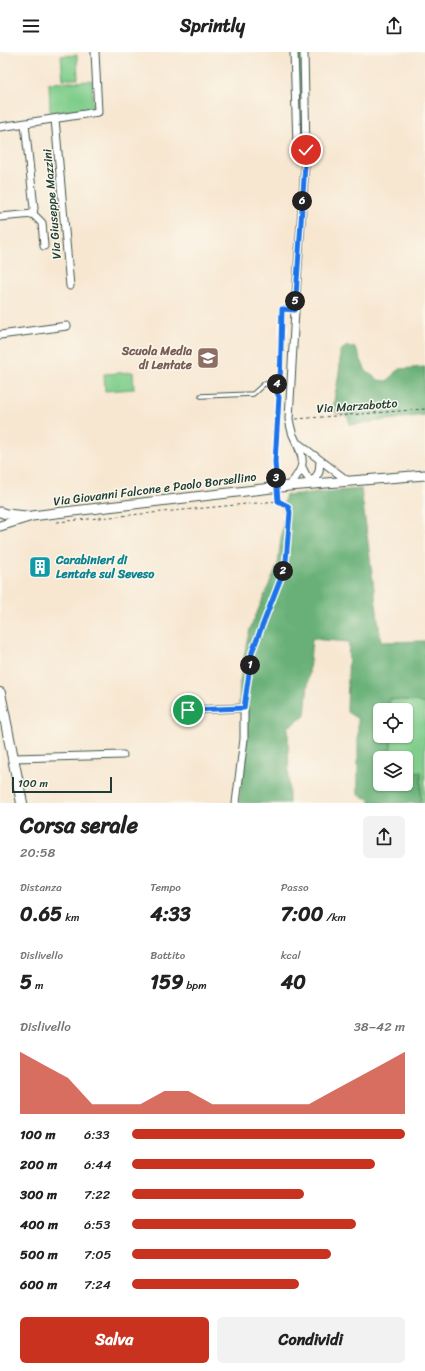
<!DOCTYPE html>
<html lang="it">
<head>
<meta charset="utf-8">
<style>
  :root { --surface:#fff; --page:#f2f2f2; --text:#222; --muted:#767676; --accent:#c8321e }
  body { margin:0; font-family:Sriracha,sans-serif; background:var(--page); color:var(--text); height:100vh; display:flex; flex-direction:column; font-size:15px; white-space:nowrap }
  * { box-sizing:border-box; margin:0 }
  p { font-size:13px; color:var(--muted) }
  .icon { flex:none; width:22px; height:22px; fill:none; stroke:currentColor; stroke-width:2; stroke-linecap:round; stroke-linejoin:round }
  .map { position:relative; height:751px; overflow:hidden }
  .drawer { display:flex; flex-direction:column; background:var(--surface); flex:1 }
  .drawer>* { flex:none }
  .fabs { position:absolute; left:373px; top:651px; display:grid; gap:8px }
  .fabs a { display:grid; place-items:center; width:40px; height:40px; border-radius:6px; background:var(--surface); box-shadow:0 1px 3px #0004; font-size:20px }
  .scale { position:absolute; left:12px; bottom:10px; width:100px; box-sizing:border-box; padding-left:4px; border:2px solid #1f3d34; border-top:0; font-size:11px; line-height:14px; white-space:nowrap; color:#1f3d34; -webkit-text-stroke:3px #fbf7ec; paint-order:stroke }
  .pin { position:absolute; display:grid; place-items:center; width:34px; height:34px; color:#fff; margin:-17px; border:2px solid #fff; border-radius:50%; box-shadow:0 1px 4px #0007 }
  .km { position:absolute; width:20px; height:20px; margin:-10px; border-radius:50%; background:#222; color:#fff; font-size:11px; line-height:20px; text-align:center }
  .round { display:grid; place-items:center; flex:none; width:42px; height:42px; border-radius:6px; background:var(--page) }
  .headline { display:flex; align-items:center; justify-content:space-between; height:68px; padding:0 20px }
  h1 { font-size:22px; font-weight:700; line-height:30px }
  .stats { display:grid; grid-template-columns:repeat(3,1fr); gap:6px; height:68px; padding:4px 20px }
  .stats div { display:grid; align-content:center }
  .stats b { font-size:20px; font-weight:700 }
  .stats small { font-size:11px; font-weight:400 }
  .stats p { font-size:11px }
  .chart { height:112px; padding:8px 20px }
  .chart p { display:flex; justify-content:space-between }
  .chart svg { width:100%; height:72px; margin-top:4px; fill:var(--accent); opacity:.7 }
  .button { display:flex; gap:8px; margin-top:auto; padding:8px 20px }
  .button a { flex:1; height:46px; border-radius:6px; background:var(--accent); color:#fff; font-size:16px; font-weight:700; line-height:46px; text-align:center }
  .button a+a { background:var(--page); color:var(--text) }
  ul { padding:0 20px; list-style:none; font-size:13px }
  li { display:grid; grid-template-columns:64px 48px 1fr; align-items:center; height:30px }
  li i { height:10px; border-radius:5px; background:var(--accent) }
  header { display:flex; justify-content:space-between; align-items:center; height:52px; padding:0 20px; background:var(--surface); font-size:18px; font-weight:700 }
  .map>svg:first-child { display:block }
</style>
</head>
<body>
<header><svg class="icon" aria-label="menu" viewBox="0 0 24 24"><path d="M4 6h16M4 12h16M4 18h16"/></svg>Sprintly<svg class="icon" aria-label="share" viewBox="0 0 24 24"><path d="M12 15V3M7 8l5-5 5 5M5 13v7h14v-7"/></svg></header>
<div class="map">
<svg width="425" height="751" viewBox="0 0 425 751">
  <rect width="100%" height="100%" fill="#fbf7ec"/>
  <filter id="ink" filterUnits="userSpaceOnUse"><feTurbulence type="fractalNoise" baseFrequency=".025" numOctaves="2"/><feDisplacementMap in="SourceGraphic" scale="8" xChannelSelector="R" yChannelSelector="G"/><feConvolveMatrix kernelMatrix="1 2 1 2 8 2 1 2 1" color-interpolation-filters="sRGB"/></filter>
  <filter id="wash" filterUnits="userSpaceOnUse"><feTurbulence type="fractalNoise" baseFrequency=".012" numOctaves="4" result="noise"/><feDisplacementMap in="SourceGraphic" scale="16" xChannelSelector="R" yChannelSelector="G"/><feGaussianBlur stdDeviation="0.9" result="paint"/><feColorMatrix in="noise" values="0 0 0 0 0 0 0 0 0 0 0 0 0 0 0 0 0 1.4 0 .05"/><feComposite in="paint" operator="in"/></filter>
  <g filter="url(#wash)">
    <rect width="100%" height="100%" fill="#f7e7d1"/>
    <path fill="#80cd8b" stroke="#508560" d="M297,0H301L303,92H300Z
      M77,3L78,27H63L61,4Z
      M92,29L93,59L50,60L49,31Z
      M133,320L134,337L105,339L104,322Z
      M389,647L416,649L425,652V751H421V720L406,719V706H391V684H406V658H389Z"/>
    <path fill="#68b077" stroke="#447656" d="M347,294L353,295L356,297L366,319L378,328L386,329L390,327L395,320L400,317L425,315V363L350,373C349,363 345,362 336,361C331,350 337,338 338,326C340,318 340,309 340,301V299Z
      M361,437L381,590L425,589V652L416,649L389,647V658H380V684H391V706H380V732H406V719L421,720V751H370V747L358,743V667L347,660L349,590L312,587L305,664L288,675L289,751H239L247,686V654L239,653L240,630L247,589L250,577L278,512L284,462V458L282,456L286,443Z"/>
  </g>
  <g filter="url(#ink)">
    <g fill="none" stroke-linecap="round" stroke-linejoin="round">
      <g stroke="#3f564c" stroke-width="5.5">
        <path id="service" d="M201,344L253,342L264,332H280L282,257L295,258"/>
      </g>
      <g stroke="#3f564c" stroke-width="9">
        <path id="minor" d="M294,0L297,93L306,98
          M55,67L70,234
          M25,72L34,156L33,162
          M0,75L98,60L95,0
          M33,162L42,171L44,194
          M0,165L33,162
          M0,283L67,274
          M299,392L348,429
          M302,415L306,423L312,431L319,420L320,409
          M289,434C308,412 304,406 293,383C291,378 290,372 289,367L295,258L306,98L304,0
          M188,658L244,656V687L236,751
          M14,706L123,703"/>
      </g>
      <g stroke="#3f564c" stroke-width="11">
        <path id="tertiary" d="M0,460L6,462L26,464
          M0,474L32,464L56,461L289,434L425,423"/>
      </g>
      <g stroke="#3f564c" stroke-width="12">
        <path id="secondary" d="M0,641L22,751"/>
      </g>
      <path stroke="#3f564c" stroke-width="1" stroke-dasharray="3 3" stroke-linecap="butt" d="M296,367L425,357
        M276,424L277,371L279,345L276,338
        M57,470L278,449V444
        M245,648L253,600L284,517L286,509L290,460L288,454L279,449"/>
      <use href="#service" stroke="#fff" stroke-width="3.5"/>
      <use href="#minor" stroke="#fff" stroke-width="7"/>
      <use href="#tertiary" stroke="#fff" stroke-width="9"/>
      <use href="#secondary" stroke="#fff" stroke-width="10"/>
      <path stroke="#3f564c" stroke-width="1" stroke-dasharray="3 3" stroke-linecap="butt" d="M276,424L278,444"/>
    </g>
  </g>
  <g fill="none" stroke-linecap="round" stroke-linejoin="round" filter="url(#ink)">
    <g stroke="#fff" stroke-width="8">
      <path id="route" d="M188,658L244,656L252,600L284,518L286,509L290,460L288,454L278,449L275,410L279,345L273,332H280L282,257L295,258L306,98"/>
    </g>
    <use href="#route" stroke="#1a73e8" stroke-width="5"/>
  </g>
  <defs>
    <g id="school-square" transform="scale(1.15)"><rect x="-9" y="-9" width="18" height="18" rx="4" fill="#8d6e63" stroke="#fbf7ec"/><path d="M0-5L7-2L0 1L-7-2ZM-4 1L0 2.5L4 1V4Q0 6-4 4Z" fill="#fff"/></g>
    <g id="building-square" transform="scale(1.15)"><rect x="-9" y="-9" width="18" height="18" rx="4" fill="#0f9aa8" stroke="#fbf7ec"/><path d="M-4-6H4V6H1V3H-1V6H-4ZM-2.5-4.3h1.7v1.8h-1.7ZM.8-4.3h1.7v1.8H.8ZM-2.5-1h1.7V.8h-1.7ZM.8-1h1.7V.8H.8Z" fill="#fff"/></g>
  </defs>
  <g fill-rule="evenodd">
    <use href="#school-square" x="208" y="306"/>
    <use href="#building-square" x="40" y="515"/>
  </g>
  <g text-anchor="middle" stroke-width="3" stroke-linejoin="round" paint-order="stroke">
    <g font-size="12" fill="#1f3d34" stroke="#fbf7ec">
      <text transform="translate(52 152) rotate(-95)" y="4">Via Giuseppe Mazzini</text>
      <text transform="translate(357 354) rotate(-4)" y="4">Via Marzabotto</text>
      <text transform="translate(155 437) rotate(-7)" y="4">Via Giovanni Falcone e Paolo Borsellino</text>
    </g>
    <g font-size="12" font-weight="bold" fill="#785e54" stroke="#fbf7ec" text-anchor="end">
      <text x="192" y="303">Scuola Media<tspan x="192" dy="14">di Lentate</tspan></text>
    </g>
    <g font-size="12" font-weight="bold" fill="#0d838f" stroke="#fbf7ec" text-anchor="start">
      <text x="56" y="512">Carabinieri di<tspan x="56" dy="14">Lentate sul Seveso</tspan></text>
    </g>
  </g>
</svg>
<div class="fabs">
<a><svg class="icon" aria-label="locate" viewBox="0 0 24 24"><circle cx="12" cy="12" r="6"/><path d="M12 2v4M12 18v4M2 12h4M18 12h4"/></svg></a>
<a><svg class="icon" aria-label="layers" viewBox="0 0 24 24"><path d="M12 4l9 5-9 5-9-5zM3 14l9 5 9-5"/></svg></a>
</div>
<div class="scale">100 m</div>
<div class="pin" style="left:188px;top:658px;background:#1e9e55"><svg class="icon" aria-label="arrive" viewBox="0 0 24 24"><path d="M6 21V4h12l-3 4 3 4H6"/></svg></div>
<div class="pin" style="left:306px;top:98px;background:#d93025"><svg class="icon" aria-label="check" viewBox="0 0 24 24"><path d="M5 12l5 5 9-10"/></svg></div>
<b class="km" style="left:250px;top:613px">1</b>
<b class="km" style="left:283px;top:519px">2</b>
<b class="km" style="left:276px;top:426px">3</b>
<b class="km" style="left:277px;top:332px">4</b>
<b class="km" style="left:295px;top:249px">5</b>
<b class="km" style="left:302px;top:149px">6</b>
</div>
<section class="drawer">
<div class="headline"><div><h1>Corsa serale</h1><p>20:58</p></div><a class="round"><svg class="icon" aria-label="share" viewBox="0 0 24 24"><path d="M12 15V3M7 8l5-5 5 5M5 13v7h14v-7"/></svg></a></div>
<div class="stats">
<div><p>Distanza</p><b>0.65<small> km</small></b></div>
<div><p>Tempo</p><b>4:33</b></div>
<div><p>Passo</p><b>7:00<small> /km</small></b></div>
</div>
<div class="stats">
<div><p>Dislivello</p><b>5<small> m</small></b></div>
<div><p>Battito</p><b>159<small> bpm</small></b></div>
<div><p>kcal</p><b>40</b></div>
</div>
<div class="chart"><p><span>Dislivello</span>38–42 m</p>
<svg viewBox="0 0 160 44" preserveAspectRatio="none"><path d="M0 44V6L10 14L20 22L30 38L40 38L50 38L60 30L70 30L80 38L90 38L100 38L110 38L120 38L130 30L140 22L150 14L160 6V44z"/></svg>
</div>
<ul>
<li><b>100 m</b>6:33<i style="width:100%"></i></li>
<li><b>200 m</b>6:44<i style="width:89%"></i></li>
<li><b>300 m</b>7:22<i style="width:63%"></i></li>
<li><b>400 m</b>6:53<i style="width:82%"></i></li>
<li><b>500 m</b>7:05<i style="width:73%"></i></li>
<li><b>600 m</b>7:24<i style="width:61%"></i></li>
</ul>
<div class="button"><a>Salva</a><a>Condividi</a></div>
</section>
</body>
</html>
